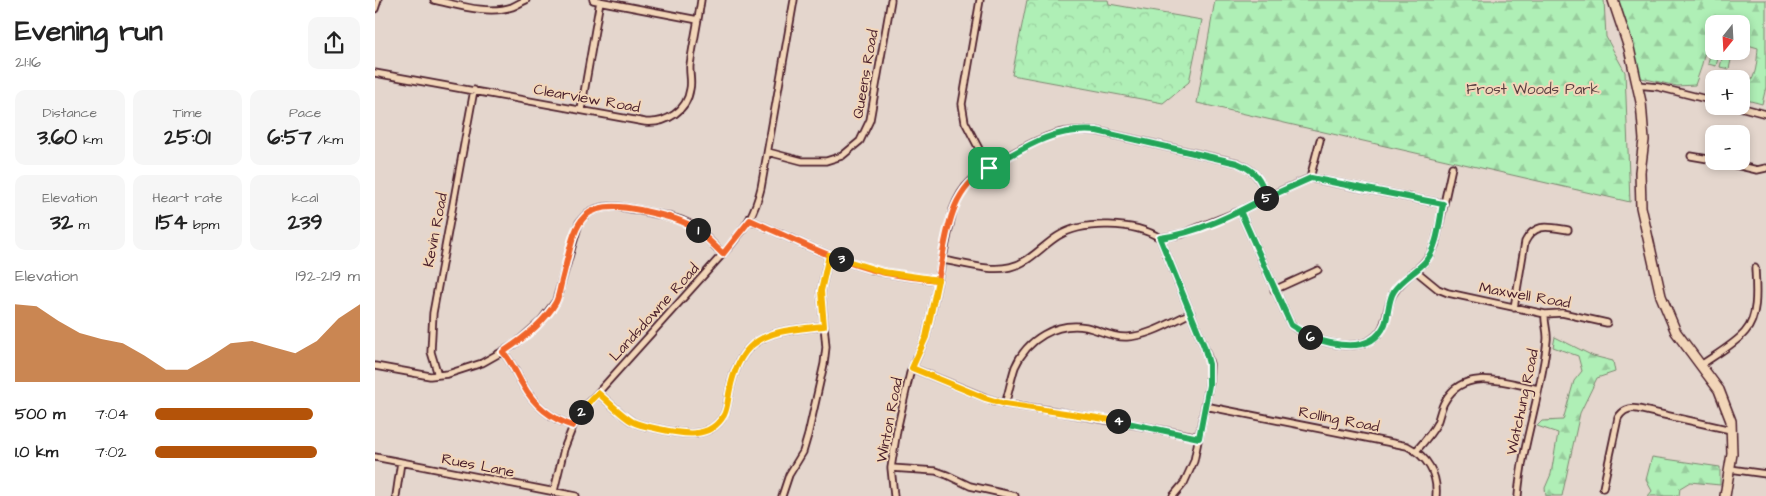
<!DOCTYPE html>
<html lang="en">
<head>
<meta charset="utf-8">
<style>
  :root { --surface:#fff; --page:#f6f6f6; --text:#222; --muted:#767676; --accent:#b45309 }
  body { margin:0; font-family:"Architects Daughter",sans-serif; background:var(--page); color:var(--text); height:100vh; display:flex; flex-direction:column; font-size:19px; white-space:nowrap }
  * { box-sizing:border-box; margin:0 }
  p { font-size:16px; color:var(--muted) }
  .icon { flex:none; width:28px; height:28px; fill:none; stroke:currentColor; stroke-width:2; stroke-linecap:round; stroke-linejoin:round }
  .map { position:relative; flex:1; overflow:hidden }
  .drawer { display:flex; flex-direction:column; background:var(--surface); width:375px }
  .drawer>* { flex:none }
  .needle { width:32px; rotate:198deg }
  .tools { position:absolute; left:1330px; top:15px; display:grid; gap:10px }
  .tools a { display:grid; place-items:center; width:45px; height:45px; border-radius:10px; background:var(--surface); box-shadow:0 2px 8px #0003; font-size:25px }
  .pin { position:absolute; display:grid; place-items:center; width:42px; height:42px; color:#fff; margin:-21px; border-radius:10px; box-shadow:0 2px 8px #0006 }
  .km { position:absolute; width:25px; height:25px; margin:-12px; border-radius:50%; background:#222; color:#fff; font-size:14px; line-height:25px; text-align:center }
  .round { display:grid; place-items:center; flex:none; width:52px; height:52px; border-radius:10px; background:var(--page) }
  .summary { display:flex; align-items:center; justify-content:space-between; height:85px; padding:0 15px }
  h1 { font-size:28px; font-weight:700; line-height:38px }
  .metrics { display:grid; grid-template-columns:repeat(3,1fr); gap:8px; height:85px; padding:5px 15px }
  .metrics div { display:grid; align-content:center; border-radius:10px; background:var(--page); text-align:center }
  .metrics b { font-size:21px; font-weight:700 }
  .metrics small { font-size:14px; font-weight:400 }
  .metrics p { font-size:14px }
  .chart { height:140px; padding:10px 15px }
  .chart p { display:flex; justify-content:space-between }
  .chart svg { width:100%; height:90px; margin-top:5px; fill:var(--accent); opacity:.7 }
  ul { padding:0 15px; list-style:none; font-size:16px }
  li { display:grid; grid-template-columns:80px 60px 1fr; align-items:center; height:38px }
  li i { height:12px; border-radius:6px; background:var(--accent) }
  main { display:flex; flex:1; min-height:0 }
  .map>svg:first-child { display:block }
</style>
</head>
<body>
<main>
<section class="drawer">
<div class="summary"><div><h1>Evening run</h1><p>21:16</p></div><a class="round"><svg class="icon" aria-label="share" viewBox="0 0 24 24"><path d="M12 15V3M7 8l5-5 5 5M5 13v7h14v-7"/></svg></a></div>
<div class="metrics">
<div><p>Distance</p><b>3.60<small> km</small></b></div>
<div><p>Time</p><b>25:01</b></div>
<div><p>Pace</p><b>6:57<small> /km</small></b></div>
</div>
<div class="metrics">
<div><p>Elevation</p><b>32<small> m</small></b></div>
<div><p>Heart rate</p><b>154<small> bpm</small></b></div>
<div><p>kcal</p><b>239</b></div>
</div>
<div class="chart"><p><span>Elevation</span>192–219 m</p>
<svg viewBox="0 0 160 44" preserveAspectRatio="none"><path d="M0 44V6L10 7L20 14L30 20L40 23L50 25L60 31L70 38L80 38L90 32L100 25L110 24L120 27L130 30L140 24L150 13L160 6V44z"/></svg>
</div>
<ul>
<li><b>500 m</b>7:04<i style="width:77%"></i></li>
<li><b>1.0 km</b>7:02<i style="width:79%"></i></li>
</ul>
</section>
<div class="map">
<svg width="1391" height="496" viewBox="0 0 1391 496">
  <defs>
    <pattern id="forest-firs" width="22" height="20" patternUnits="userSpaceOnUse" patternTransform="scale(1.25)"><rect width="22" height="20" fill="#afefb6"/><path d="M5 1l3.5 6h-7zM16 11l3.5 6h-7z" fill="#98cc9d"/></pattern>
    <pattern id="park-crowns" width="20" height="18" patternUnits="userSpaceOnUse" patternTransform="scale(1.25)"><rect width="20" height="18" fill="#afefb6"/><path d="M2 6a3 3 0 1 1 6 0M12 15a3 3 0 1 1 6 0" fill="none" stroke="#98cc9d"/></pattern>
  </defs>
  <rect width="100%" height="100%" fill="#e4d6cd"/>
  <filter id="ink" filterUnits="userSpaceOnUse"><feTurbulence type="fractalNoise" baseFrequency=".02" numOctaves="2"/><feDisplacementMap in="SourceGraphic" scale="10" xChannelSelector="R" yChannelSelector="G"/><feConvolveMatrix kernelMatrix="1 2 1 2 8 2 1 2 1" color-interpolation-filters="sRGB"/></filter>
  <g filter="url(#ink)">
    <path fill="url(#forest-firs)" stroke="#7c8770" d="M840,0H1229L1231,37L1250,72L1255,202L822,103Z
      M1243,0H1391V87L1387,104L1368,99C1370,89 1371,89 1376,81C1382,72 1382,57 1383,48L1366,43V24H1339V36L1334,35L1326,68L1320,85L1302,86L1262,77Z
      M1180,337L1218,356L1238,361L1240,372L1222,378L1205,413L1187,496H1171L1170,488L1176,474L1183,433L1162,426L1167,421L1188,420L1199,381L1207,371L1203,356L1178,347Z
      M1277,457L1345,467V485L1315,482L1305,488L1304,496H1273L1277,491L1271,480Z"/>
    <path fill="url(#park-crowns)" stroke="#7c8770" d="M652,0H733L734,4L827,20L814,82L788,103L637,75Z"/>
    <path fill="#afefb6" stroke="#7c8770" d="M1337,45H1339V51H1345L1341,66L1333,64Z
      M1349,51H1358L1354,69L1345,67Z"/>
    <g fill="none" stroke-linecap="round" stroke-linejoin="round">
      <g stroke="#4a1f2b" stroke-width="9">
        <path id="street" d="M59,0C83,5 113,15 137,7C142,5 146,2 151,0
          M218,0L323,20
          M605,0L587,104L590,122L614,168
          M0,9L3,0
          M0,73L270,122C291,124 312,111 315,89C317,81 314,73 315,65C318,44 323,22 326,0
          M1262,85L1283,87L1339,101
          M1361,106L1391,114
          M206,110L225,1
          M393,152L427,161H451L467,156L485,141L495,120L516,0
          M1316,156L1339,160
          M1344,161L1382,170L1391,168
          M935,178L945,140
          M865,211L916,325C938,342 987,358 1006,330C1014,318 1011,302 1020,291C1033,272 1049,270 1060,245L1077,167
          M375,220C418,239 460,261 506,272C525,276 545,278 563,280
          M785,238L829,346L835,364L834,385L819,461L809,483L798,496
          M567,260C589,263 614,272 635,267C654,263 667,246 683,236C708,220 760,222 785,238L807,234L865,211L892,197L935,178L1068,204
          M1041,271L1063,289L1073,293L1170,314L1187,313L1232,323
          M899,290L943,270
          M1139,308L1150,242C1160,222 1174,227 1193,230
          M128,352C137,362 141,374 148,385C159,405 177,419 198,426
          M1326,365C1339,356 1361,343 1370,332C1384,317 1381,287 1380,268
          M0,366L55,376L73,374L107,363L139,345L166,321L181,301L204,223C220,198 251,207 276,213C288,215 301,217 313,223C326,230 337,244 348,254
          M537,368L611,398L630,404L673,410L761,425L824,437
          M63,375L56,352L58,313L99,90
          M223,393C234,402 246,415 258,422C266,426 276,427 284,429C307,434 335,440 349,415C353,407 353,397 355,389C358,375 363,359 374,348C393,329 423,329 449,326
          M630,404C634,392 636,379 640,367C652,339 681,322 711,327C725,330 737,338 752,337C774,336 796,322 816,313
          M830,406L1032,446C1052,456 1063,474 1061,496
          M1041,451C1049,442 1057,433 1062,423C1065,415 1066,407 1070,401C1089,366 1133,383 1163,389
          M0,457L201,496
          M516,468L561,471L572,475L595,486L640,496
          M1355,469L1391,474
          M1228,488L1243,418C1247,411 1254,407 1263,409L1356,430
          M179,491L189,449L202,416L354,247C371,227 380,213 386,188L419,0
          M21,496L26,462
          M407,496L414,475L428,452L433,435L449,364L451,347L446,291L454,255
          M519,496L516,468L522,430L535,373L551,337L578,210C582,199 587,189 596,181C610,167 661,139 680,134C694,130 708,130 722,131L863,163C881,171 885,179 892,197
          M1143,496C1147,443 1167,393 1172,340C1173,331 1169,323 1170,314"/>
      </g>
      <g stroke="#4a1f2b" stroke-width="12">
        <path id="secondary" d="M1238,0L1254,48L1266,102L1269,140L1265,172L1266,207L1286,296L1301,332L1344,390L1356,421L1357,454L1350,496"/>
      </g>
      <use href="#street" stroke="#f2d6b9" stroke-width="5.5"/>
      <use href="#secondary" stroke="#f2d6b9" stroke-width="9"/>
    </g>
  </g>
  <g fill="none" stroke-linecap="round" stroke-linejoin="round" filter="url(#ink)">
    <g stroke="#fff" stroke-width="10">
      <path id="split-1" d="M323,230L348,254L375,220C418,239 460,261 506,272C525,276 545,278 563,280C572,237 572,192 614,168"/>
    </g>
    <g stroke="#fff" stroke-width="10">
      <path id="split-2" d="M206,412L202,416L198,426C177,419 159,405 148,385C141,374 137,362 128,352C148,339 169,323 181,302C184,296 185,287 187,280C201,228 199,196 265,210C285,215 305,218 323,230"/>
    </g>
    <g stroke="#fff" stroke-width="10">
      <path id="split-3" d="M206,412L223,393C234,402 246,415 258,422C266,426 276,427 284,429C307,434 335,440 349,415C353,407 353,397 355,389C358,375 363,359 374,348C393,329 423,329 449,326L446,291L454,255L466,259"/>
    </g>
    <g stroke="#fff" stroke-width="10">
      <path id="split-4" d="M466,259L508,272L563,280L551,337L537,368L610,398L630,404L743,421"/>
    </g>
    <g stroke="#fff" stroke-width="10">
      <path id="split-5" d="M743,421L824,438L834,385V364L829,346L785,238C822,233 858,215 891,198"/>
    </g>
    <g stroke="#fff" stroke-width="10">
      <path id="split-6" d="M891,198L936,178L1068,204C1064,223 1063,247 1050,262C1041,272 1027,279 1019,291C1013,300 1014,313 1010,324C997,354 960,346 935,337"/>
    </g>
    <g stroke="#fff" stroke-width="10">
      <path id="split-7" d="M614,168C650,147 678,127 722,131L862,163C881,171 885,178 892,197L865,211L916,325L935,337"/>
    </g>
    <use href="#split-1" stroke="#f0652b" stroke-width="6"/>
    <use href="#split-2" stroke="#f0652b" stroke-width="6"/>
    <use href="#split-3" stroke="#f5b400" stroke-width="6"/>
    <use href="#split-4" stroke="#f5b400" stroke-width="6"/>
    <use href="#split-5" stroke="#22a559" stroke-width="6"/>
    <use href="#split-6" stroke="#22a559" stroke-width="6"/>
    <use href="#split-7" stroke="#22a559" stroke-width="6"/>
  </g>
  <g text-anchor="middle" stroke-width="4" stroke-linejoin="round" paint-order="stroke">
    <g font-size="15" fill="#4a1f2b" stroke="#f2d6b9">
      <text transform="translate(490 74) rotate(-80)" y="5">Queens Road</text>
      <text transform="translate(212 98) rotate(10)" y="5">Clearview Road</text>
      <text transform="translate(60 230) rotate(-79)" y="5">Kevin Road</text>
      <text transform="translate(1150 295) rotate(10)" y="5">Maxwell Road</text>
      <text transform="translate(279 312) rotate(-48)" y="5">Landsdowne Road</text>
      <text transform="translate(1147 402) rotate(-78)" y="5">Watchung Road</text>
      <text transform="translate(964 419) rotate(11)" y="5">Rolling Road</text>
      <text transform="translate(514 420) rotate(-79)" y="5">Winton Road</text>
      <text transform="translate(103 465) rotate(11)" y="5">Rues Lane</text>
    </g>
    <g font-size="15" fill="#593e40" stroke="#f2d6b9">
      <text x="1158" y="94">Frost Woods Park</text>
    </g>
  </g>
</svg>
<div class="tools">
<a><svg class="needle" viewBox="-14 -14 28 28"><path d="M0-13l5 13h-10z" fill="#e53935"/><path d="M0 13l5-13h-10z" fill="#767676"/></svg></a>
<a>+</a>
<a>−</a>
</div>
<div class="pin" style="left:614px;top:168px;background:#1e9e55"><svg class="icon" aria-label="arrive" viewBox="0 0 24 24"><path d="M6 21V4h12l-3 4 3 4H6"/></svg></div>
<b class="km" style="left:323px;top:230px">1</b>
<b class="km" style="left:206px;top:412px">2</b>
<b class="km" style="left:466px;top:259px">3</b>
<b class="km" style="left:743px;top:421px">4</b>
<b class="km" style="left:891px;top:198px">5</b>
<b class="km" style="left:935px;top:337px">6</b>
</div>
</main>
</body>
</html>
